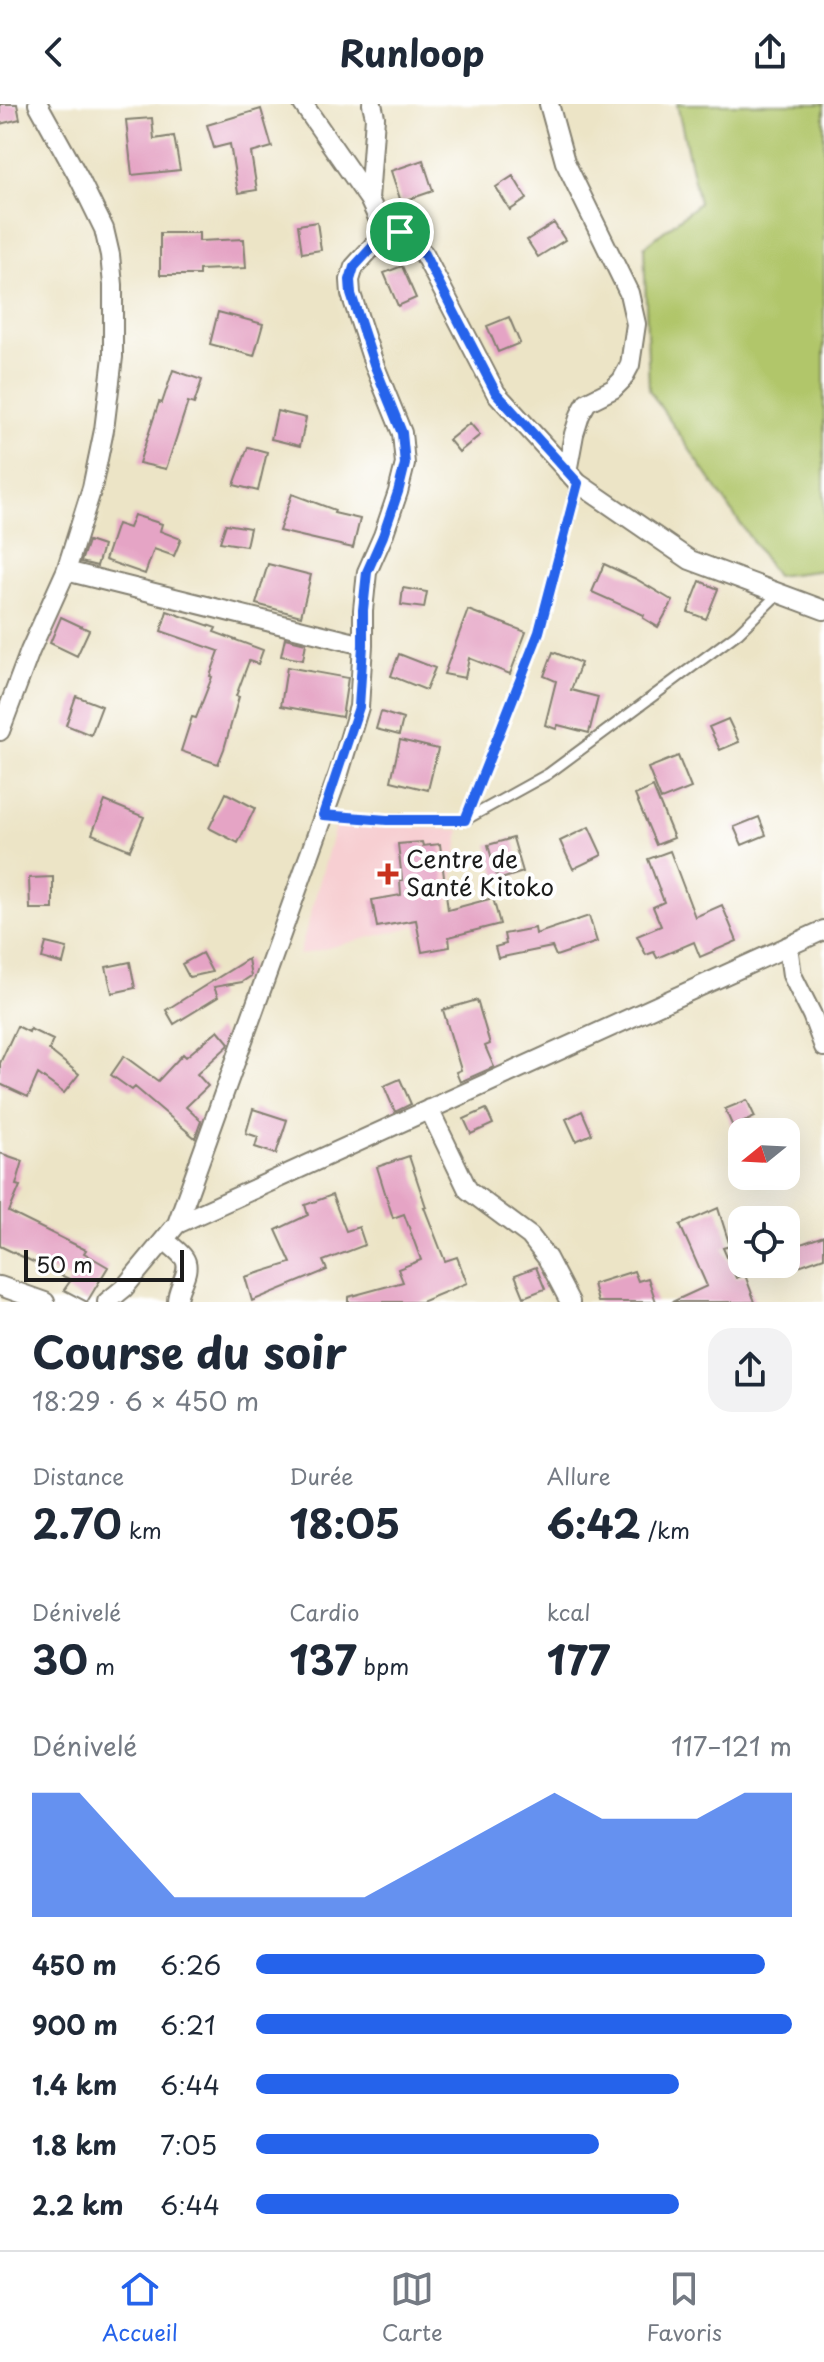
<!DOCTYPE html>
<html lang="fr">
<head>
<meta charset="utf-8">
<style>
  :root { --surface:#fff; --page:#f2f2f3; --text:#1f2937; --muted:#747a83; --line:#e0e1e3; --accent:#2563eb }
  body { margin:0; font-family:"Playpen Sans",sans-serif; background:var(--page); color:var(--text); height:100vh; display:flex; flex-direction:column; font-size:30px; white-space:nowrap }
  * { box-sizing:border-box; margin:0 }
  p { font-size:26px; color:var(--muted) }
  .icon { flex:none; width:44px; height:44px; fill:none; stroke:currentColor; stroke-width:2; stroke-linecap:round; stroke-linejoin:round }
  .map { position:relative; height:1198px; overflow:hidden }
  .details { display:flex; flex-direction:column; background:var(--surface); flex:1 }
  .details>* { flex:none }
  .needle { width:52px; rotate:252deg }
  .controls { position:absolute; left:728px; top:1014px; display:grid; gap:16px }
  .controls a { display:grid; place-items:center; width:72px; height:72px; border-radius:16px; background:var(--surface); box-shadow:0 8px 32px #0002; font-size:40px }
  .scale { position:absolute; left:24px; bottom:20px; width:160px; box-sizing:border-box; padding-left:8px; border:4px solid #1c1c1c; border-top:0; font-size:22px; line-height:28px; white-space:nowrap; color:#1c1c1c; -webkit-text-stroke:6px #fff; paint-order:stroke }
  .pin { position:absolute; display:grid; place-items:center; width:68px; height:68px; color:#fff; margin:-34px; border:4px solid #fff; border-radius:50%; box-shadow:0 2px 8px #0007 }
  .round { display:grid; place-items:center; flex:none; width:84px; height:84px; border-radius:24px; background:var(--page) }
  .head { display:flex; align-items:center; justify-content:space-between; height:136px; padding:0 32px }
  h1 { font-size:44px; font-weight:700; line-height:60px }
  .figures { display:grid; grid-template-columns:repeat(3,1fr); gap:12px; height:136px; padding:8px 32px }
  .figures div { display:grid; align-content:center }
  .figures b { font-size:40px; font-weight:700 }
  .figures small { font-size:22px; font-weight:400 }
  .figures p { font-size:22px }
  .chart { height:224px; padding:16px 32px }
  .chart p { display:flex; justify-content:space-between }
  .chart svg { width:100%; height:144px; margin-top:8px; fill:var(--accent); opacity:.7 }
  ul { padding:0 32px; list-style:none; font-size:26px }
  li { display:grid; grid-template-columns:128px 96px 1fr; align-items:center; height:60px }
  li i { height:20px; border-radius:10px; background:var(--accent) }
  header { display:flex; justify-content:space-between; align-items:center; height:104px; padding:0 32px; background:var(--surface); font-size:36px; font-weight:700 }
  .tabs { display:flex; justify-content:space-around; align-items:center; height:112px; border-top:2px solid var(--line); background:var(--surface); font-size:22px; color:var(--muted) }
  .tabs a { display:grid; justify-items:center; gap:4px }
  .tabs .on { color:var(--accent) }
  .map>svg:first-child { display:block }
</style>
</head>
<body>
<header><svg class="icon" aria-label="back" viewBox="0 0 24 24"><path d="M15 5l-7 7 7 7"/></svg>Runloop<svg class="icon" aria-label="share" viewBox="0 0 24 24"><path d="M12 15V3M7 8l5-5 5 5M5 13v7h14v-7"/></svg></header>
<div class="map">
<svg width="824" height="1198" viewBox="0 0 824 1198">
  <rect width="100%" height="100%" fill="#fff"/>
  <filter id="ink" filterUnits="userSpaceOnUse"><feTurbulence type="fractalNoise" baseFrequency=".0125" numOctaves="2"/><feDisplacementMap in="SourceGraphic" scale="16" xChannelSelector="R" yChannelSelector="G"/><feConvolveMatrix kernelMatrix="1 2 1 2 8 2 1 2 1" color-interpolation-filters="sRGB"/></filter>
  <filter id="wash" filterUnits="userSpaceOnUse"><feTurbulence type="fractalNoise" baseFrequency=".006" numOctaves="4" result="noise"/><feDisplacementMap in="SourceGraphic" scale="32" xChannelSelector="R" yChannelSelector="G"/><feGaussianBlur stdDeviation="1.8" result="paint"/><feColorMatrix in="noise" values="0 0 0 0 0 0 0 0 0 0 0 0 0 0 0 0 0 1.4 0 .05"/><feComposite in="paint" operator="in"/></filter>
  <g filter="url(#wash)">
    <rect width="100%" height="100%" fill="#ece4c6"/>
    <path fill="#f7cfd2" d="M336,719L460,726L448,814L299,851Z"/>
    <path fill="#b1c66a" stroke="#667143" stroke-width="2" d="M677,0H824V466L776,472L649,286L644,143L699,99Z"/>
    <g id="blocks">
      <path fill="#e5a4c5" d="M0,0H17L20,15L0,20Z
        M261,5L272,43L251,49L257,86L238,89L230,40L214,44L207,21Z
        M152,14L154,35L174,32L180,66L132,71L126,16Z
        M423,56L433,87L401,98L391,67Z
        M513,72L527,95L510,106L496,83Z
        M317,118L321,146L302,149L298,121Z
        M554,119L565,136L538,153L527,136Z
        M160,129H199V137L244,135L246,164L199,166V171H160Z
        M402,162L416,194L398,202L384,169Z
        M218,208L263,220L254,252L210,240Z
        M509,213L520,239L498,248L487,222Z
        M173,266L202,276L194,300L188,298L166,365L139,359L159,298L162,299Z
        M277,307L306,314L300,342L271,335Z
        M470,319L480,331L459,348L449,336Z
        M248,343L267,348L258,387L234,381Z
        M292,390L335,406L334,409L360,415L353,444L279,427Z
        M134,411L162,420L160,427L181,435L174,452L154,445L145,470L105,456L117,420L129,424Z
        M226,420L250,424L246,442L220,438Z
        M88,437L103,442L97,462L81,458Z
        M268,460L311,471L301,512L256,500Z
        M604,460L636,475L673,497L658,523L643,514L644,511L592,488Z
        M700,477L718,485L706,515L688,508Z
        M403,484L427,488L424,504L401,501Z
        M468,506L526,528L510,570L469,554L465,574L444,570Z
        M167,507L216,524L214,528L263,546L258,560L249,557L236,592L239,593L224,645L218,660L181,647L192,613L196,614L212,573L210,572L219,547L161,527Z
        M61,513L89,526L77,552L50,539Z
        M285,534L306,539L303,556L281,552Z
        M553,548L581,559L571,586L598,593L589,629L558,621L556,625L545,621L556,577L544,572Z
        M399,550L435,564L426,586L391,572Z
        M287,563L348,574L342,613L281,602Z
        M76,592L102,602L91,631L66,621Z
        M381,608L403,615L399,631L376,625Z
        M728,615L739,638L720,646L709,623Z
        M400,636L438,645L428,686L391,677Z
        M678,652L691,684L661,696L648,664Z
        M653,683L674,734L656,741L635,691Z
        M226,689L255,704L238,739L209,724Z
        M105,697L144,713L130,746L92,730Z
        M759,713L766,731L742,741L734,723Z
        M589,723L602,751L573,765L560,737Z
        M513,734L523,768L498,776L488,741Z
        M422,738L423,742L440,740L448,806L493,794L500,820L449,833L450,843L422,848L416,816L377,823L372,796L401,791L400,776H402L398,740Z
        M670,747L695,813L722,801L737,837L700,853L694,838L657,854L654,848L646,851L637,832L661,822L653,803L664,798L648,755Z
        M53,773V805H30L29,774Z
        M589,812L597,838L556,852L552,843L498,854L495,843L506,840L504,830L535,824L536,830Z
        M46,839L67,844L63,860L42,854Z
        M202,849L212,868L189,873L182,860Z
        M248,855L251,872L242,878L214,883L218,893L174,920L166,906Z
        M130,858L135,884L112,889L106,863Z
        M477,896L490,940L485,942L494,963L460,978L456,968L461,966L443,906Z
        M17,922L29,928L30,925L53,936L49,946L79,970L64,989L38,970L28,993L0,980V959Z
        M218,926L229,939L228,942L197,970L208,982L186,1003L201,1017L195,1034L135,983L132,986L111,971L124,952L158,977L183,950L186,953Z
        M400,975L411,1000L395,1008L384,982Z
        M747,996L755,1013L733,1023L725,1005Z
        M253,1005L287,1016L276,1050L255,1043L258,1033L246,1029Z
        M486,1005L493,1020L471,1030L464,1015Z
        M582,1007L592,1030L576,1037L566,1015Z
        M0,1049L23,1057L16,1081L20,1082L9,1108L86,1146L84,1149L108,1163L87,1198L64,1186L71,1176L0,1142Z
        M409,1052L426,1103H424L445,1157L457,1153L467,1179L421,1198H348V1193L403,1178L398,1165L421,1156L404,1110L393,1114L377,1063Z
        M332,1091L346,1127L359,1123L365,1141L323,1157L327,1166L252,1197L245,1173L291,1159L276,1126L308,1111L305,1101Z
        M718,1104L730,1142L723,1144L736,1174L745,1171L755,1198H672L707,1182L680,1121Z
        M824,1132V1153L796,1163L789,1144Z
        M536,1163L545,1185L524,1193L515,1171Z
        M634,1167L638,1177L648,1174L656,1198H598L593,1180Z"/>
    </g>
  </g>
  <g filter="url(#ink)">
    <use href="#blocks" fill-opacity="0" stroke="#848071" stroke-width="2"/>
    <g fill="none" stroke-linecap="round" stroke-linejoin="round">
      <g stroke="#848071" stroke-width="13">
        <path id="service" d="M323,711L387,716H465L548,670L738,529L779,489
          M465,716L539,528L578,379"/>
      </g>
      <g stroke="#848071" stroke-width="22">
        <path id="minor" d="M303,0L369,95L385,129
          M549,0L565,58L629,189L636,220L630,261L622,276L613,285L587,298L580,311L574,330L567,368
          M369,95L375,13L372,0
          M66,467L363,541
          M0,627L30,547L66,467L92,384L104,326L113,253V181L110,151L104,125L79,74L38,0
          M788,842L792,871L812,911L824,943
          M429,1005L468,1086L530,1132L547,1154L570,1198
          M177,1120L824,826
          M165,1136C171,1142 180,1148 184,1154C193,1167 176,1184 177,1198
          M0,1182L45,1198
          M107,1198L124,1184L177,1120L339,669L359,603L363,541V506L367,468L383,432L398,388L405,360L402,329L374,260L351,190L350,176L354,163L385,129L400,128L424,150L496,289L578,379L690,456L824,506"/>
      </g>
      <use href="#service" stroke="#fff" stroke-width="9"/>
      <use href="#minor" stroke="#fff" stroke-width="18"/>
    </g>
  </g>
  <g fill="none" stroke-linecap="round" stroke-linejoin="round" filter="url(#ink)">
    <g stroke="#fff" stroke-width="16">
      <path id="route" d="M400,128L424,150L496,289L578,379L539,528L465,716H387L323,711L359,603L363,541V506L367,468L383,432L398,388L405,360L402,329L374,260L351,190L350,176L354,163L385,129Z"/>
    </g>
    <use href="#route" stroke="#2563eb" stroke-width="10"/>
  </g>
  <path fill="#c8321e" stroke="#fff" stroke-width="3" d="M384 758h8v8h8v8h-8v8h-8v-8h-8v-8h8z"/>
  <g text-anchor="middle" stroke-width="8" stroke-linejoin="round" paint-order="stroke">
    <g font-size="24" fill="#1c1c1c" stroke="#fff" text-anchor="start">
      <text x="406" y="764">Centre de<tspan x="406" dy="28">Santé Kitoko</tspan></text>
    </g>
  </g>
</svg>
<div class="controls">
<a><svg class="needle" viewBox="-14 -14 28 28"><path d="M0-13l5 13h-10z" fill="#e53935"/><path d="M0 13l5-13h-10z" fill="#747a83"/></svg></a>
<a><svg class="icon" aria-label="locate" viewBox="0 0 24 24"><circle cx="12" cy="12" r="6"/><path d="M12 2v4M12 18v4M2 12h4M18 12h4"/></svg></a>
</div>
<div class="scale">50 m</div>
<div class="pin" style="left:400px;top:128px;background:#1e9e55"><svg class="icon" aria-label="arrive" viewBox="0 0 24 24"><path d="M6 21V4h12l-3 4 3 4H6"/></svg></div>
</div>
<section class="details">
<div class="head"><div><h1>Course du soir</h1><p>18:29 · 6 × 450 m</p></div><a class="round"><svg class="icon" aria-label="share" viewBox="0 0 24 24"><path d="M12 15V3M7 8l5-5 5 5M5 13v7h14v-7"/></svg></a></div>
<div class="figures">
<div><p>Distance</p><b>2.70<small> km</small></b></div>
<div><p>Durée</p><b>18:05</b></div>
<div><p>Allure</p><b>6:42<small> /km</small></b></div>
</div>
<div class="figures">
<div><p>Dénivelé</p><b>30<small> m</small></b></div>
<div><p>Cardio</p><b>137<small> bpm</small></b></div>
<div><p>kcal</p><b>177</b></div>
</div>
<div class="chart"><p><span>Dénivelé</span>117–121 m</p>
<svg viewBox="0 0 160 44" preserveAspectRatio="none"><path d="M0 44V6L10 6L20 22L30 38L40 38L50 38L60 38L70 38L80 30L90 22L100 14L110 6L120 14L130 14L140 14L150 6L160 6V44z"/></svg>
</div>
<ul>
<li><b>450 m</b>6:26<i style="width:95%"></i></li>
<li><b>900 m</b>6:21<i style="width:100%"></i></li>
<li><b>1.4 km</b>6:44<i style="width:79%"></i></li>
<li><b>1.8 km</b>7:05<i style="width:64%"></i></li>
<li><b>2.2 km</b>6:44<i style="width:79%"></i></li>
</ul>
</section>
<nav class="tabs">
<a class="on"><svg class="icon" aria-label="home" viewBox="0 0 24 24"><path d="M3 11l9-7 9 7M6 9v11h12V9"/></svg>Accueil</a>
<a><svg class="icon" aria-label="map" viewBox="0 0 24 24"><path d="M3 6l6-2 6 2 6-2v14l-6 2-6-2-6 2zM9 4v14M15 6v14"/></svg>Carte</a>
<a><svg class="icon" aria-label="saved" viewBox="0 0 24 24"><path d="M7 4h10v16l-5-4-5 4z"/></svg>Favoris</a>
</nav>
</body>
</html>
